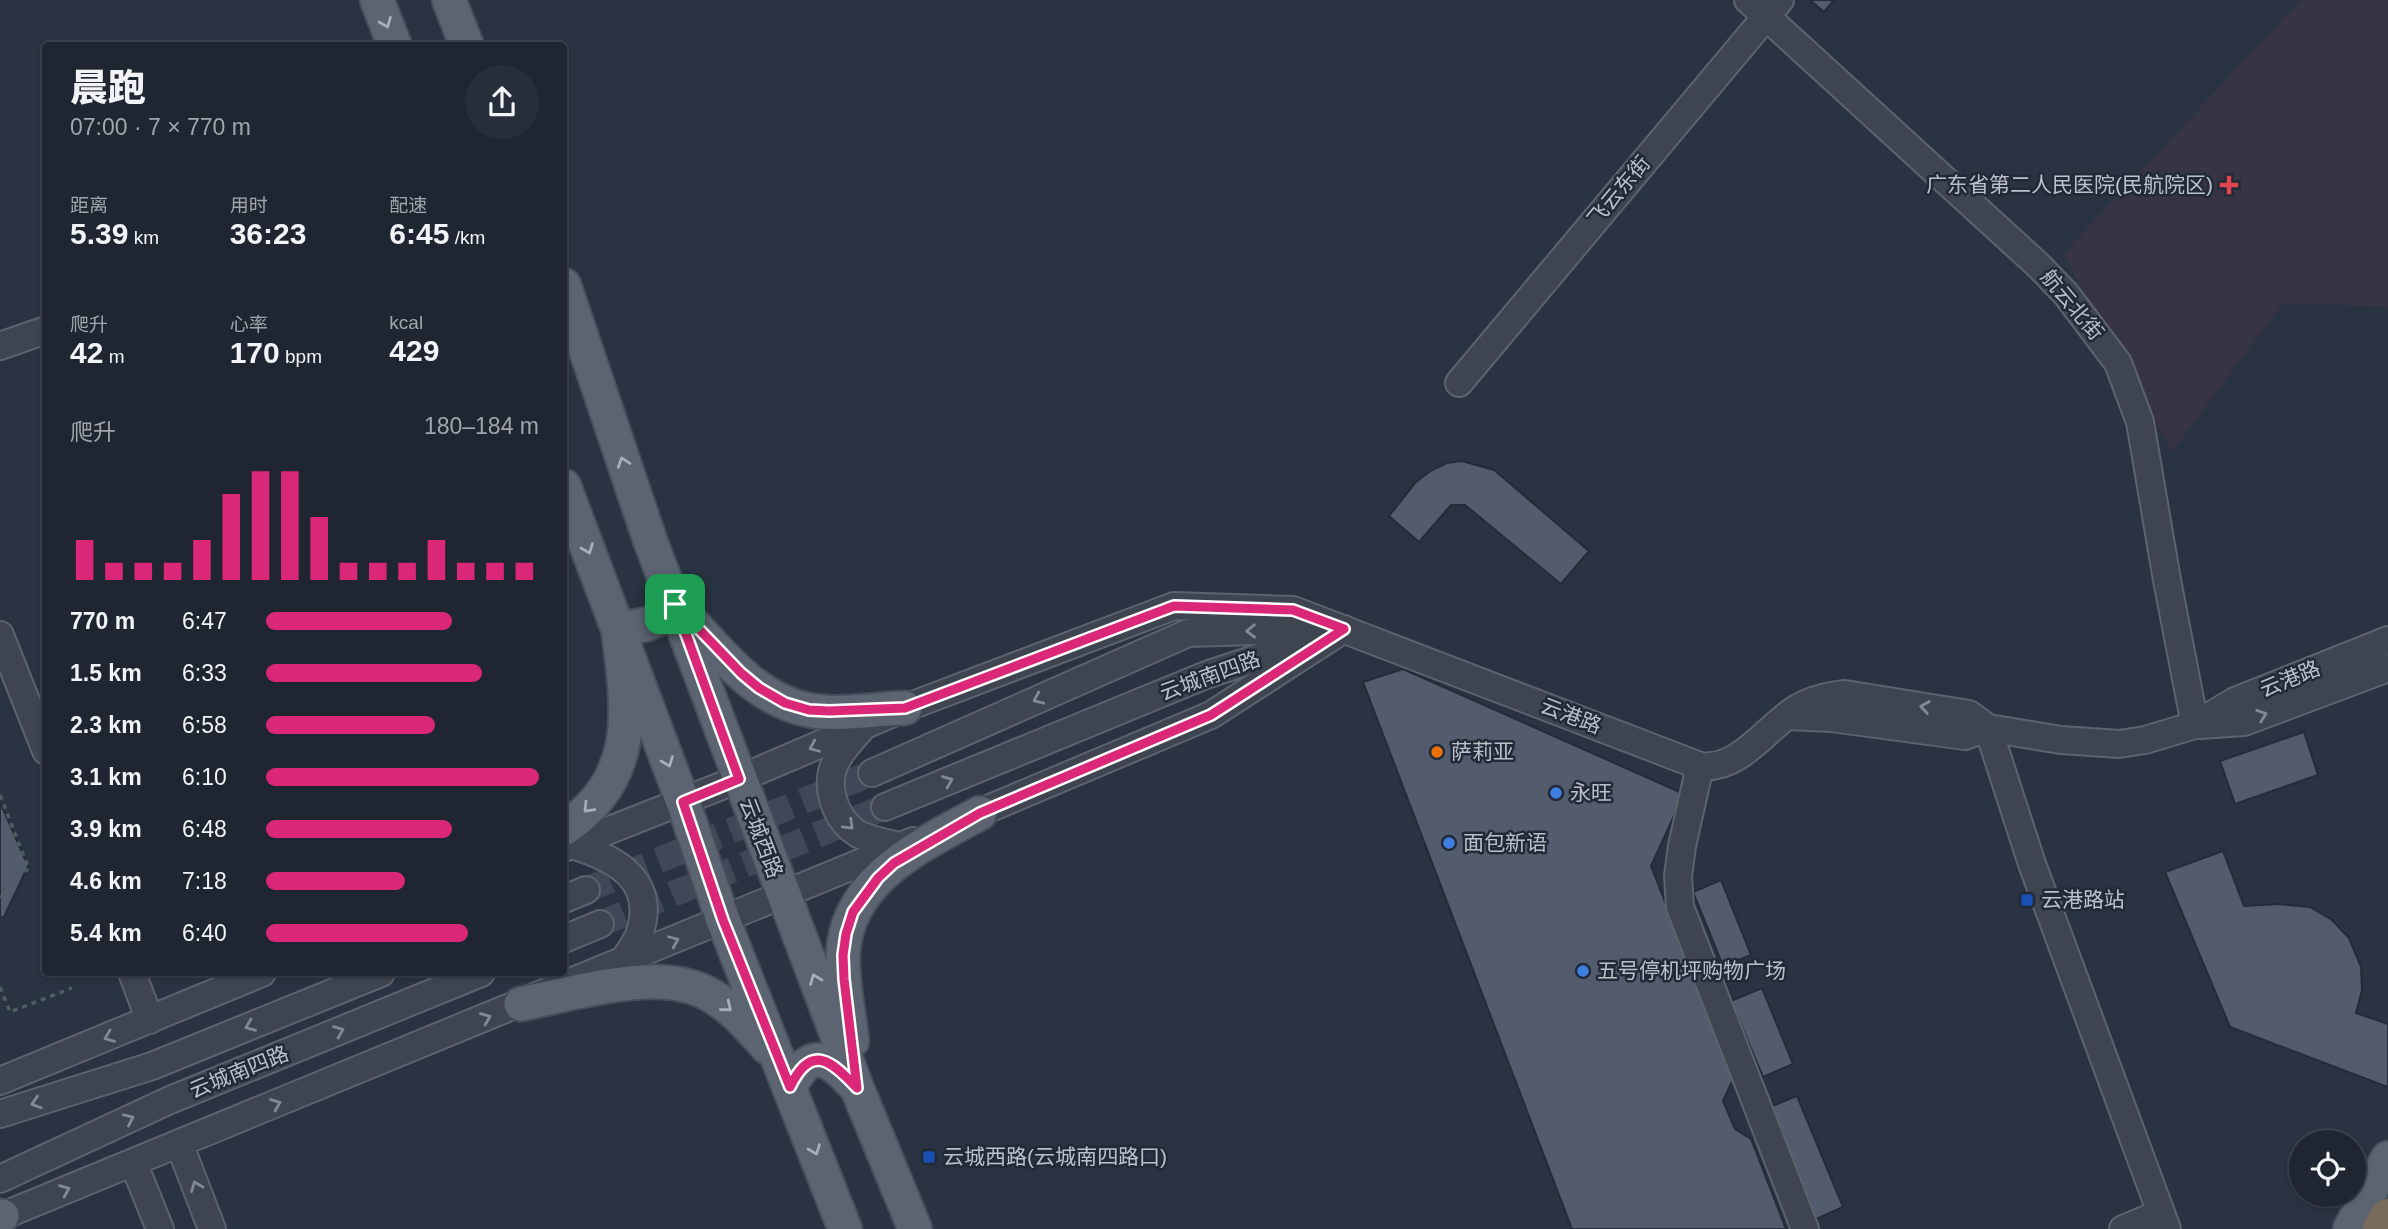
<!DOCTYPE html>
<html lang="zh">
<head>
<meta charset="utf-8">
<style>
  :root { --surface:#1f2631; --page:#272e39; --text:#f1f3f6; --muted:#a1a5ab; --line:#3c434d; --accent:#db2777 }
  body { margin:0; font-family:Helvetica,"Noto Sans SC",sans-serif; background:var(--page); color:var(--text); height:100vh; display:flex; flex-direction:column; font-size:26px; white-space:nowrap }
  * { box-sizing:border-box; margin:0 }
  p { font-size:23px; color:var(--muted) }
  .icon { flex:none; width:38px; height:38px; fill:none; stroke:currentColor; stroke-width:2; stroke-linecap:round; stroke-linejoin:round }
  .map { position:relative; flex:1; overflow:hidden }
  .side { position:absolute; left:42px; top:42px; width:525px; height:934px; display:flex; flex-direction:column; background:var(--surface); border-radius:7px; box-shadow:0 2px 5px #0004,0 0 0 2px var(--line) }
  .side>* { flex:none }
  .tools { position:absolute; left:2289px; top:1130px; display:grid; gap:14px }
  .tools a { display:grid; place-items:center; width:77px; height:77px; border-radius:50%; background:var(--surface); box-shadow:0 2px 5px #0004,0 0 0 2px var(--line); font-size:35px }
  .pin { position:absolute; display:grid; place-items:center; width:60px; height:60px; color:#fff; margin:-30px; border-radius:14px; box-shadow:0 4px 10px #0006 }
  .round { display:grid; place-items:center; flex:none; width:74px; height:74px; border-radius:37px; background:var(--page) }
  .headline { display:flex; align-items:center; justify-content:space-between; height:119px; padding:0 28px }
  h1 { font-size:38px; font-weight:800; line-height:52px }
  .metrics { display:grid; grid-template-columns:repeat(3,1fr); gap:10px; height:119px; padding:7px 28px }
  .metrics div { display:grid; align-content:center }
  .metrics b { font-size:30px; font-weight:800 }
  .metrics small { font-size:19px; font-weight:400 }
  .metrics p { font-size:19px }
  .chart { height:196px; padding:14px 28px }
  .chart p { display:flex; justify-content:space-between }
  .chart svg { width:100%; height:126px; margin-top:7px; stroke:var(--accent); stroke-width:6 }
  ul { padding:0 28px; list-style:none; font-size:23px }
  li { display:grid; grid-template-columns:112px 84px 1fr; align-items:center; height:52px }
  li i { height:18px; border-radius:9px; background:var(--accent) }
  .map>svg:first-child { display:block }
</style>
</head>
<body>
<div class="map">
<svg width="2388" height="1229" viewBox="0 0 2388 1229">
  <rect width="100%" height="100%" fill="#293341"/>
  <path fill="#373543" d="M2301,0H2388V307L2283,303L2172,452L2063,254Z"/>
  <path fill="#535c6c" stroke="#242c39" stroke-width="2" d="M1810,0H1834L1824,12Z
    M1462,461L1494,470L1589,551L1561,584L1465,505H1451L1419,542L1389,516L1416,482L1432,470L1447,463Z
    M1403,669L1684,794L1651,866L1734,1077L1723,1101L1735,1129L1751,1139L1786,1229H1572L1363,682Z
    M2304,732L2318,775L2235,804L2220,761Z
    M0,802L28,866L4,917L0,918Z
    M2223,851L2244,906L2279,904L2310,907L2332,920L2349,938L2361,967L2362,990L2356,1013L2388,1024V1087L2230,1027L2165,872Z
    M1721,880L1751,955L1723,966L1693,892Z
    M1762,988L1793,1064L1763,1077L1731,1001Z
    M1797,1096L1843,1207L1814,1220L1767,1108Z"/>
  <g fill="none" stroke-linecap="round" stroke-linejoin="round">
    <path stroke="#3f4856" stroke-width="26" stroke-dasharray="26 13" stroke-linecap="butt" d="M586,890L872,773
      M600,924L885,807"/>
    <g stroke="#5c636f" stroke-width="30">
      <path id="minor" d="M1748,0L2039,266L2066,294L2118,363L2140,422L2167,580L2195,725
        M0,346L46,330
        M1459,383L1780,0
        M0,635L46,751
        M1787,716L1831,718L1965,736L1988,728
        M2200,725L2244,722L2388,668
        M1988,728L2032,864L2167,1229
        M861,729C837,756 821,773 837,810C841,819 849,828 858,834C871,840 886,843 900,846
        M1700,766L1682,846L1678,876L1680,907L1805,1229
        M872,773L1188,633L1328,629
        M885,807L1206,675L1309,641
        M962,820L1211,715L1344,629
        M572,845C616,858 658,881 639,935C635,944 628,954 622,962
        M564,848L739,779L905,708L1174,606L1293,610L1700,766C1738,771 1765,730 1793,711C1809,700 1826,696 1845,694L1969,714L1988,728L2061,740L2119,744L2145,740L2195,725L2235,701L2388,640
        M564,899L586,890
        M564,939L600,924
        M132,973L150,1020
        M0,1081L262,973
        M0,1114L152,1066L381,973
        M179,1143L212,1229
        M133,1162L160,1229
        M0,1179L170,1100L481,973
        M0,1217L913,841
        M2123,1229L2161,1213"/>
    </g>
    <g stroke="#474e5b" stroke-width="37">
      <path id="major" d="M377,0L395,46
        M449,0L467,46
        M564,285L650,540L857,1088L915,1229
        M564,486L683,802L723,920L845,1229
        M564,829C641,776 628,709 618,628C646,626 656,625 675,604C713,643 751,699 808,710C839,716 874,709 905,708
        M521,1004C577,993 660,965 712,996C734,1009 751,1029 768,1048
        M852,1041C849,1013 842,984 843,955C846,879 922,845 980,813
        M790,1087C811,1045 829,1058 855,1086
        M0,1217L2,1216
        M2350,1229L2388,1158"/>
    </g>
    <g stroke="#48505c" stroke-width="42">
      <path id="highway" d="M2382,1229L2388,1218"/>
    </g>
    <path stroke="#4c5e61" stroke-width="3.5" stroke-dasharray="5 5" stroke-linecap="butt" d="M0,795L29,869L10,878L0,898
      M0,987L10,1012L72,988"/>
    <use href="#minor" stroke="#3e4551" stroke-width="26"/>
    <use href="#major" stroke="#5c6471" stroke-width="33"/>
    <use href="#highway" stroke="#776c5b" stroke-width="38"/>
  </g>
  <defs><path id="oneway-chevron" d="M-2-3.5L2.5 0L-2 3.5" fill="none" stroke-width="1.6" stroke-linecap="round" stroke-linejoin="round" transform="scale(1.75)"/></defs>
  <g stroke="#a8aeb9">
    <use href="#oneway-chevron" transform="translate(386 23) rotate(68)"/>
    <use href="#oneway-chevron" transform="translate(623 462) rotate(-108)"/>
    <use href="#oneway-chevron" transform="translate(588 549) rotate(69)"/>
    <use href="#oneway-chevron" transform="translate(668 762) rotate(69)"/>
    <use href="#oneway-chevron" transform="translate(588 808) rotate(134)"/>
    <use href="#oneway-chevron" transform="translate(815 979) rotate(-111)"/>
    <use href="#oneway-chevron" transform="translate(727 1007) rotate(39)"/>
    <use href="#oneway-chevron" transform="translate(815 1150) rotate(69)"/>
  </g>
  <g stroke="#838994">
    <use href="#oneway-chevron" transform="translate(1251 631) rotate(179)"/>
    <use href="#oneway-chevron" transform="translate(1038 699) rotate(156)"/>
    <use href="#oneway-chevron" transform="translate(1925 707) rotate(-171)"/>
    <use href="#oneway-chevron" transform="translate(2262 715) rotate(-20)"/>
    <use href="#oneway-chevron" transform="translate(814 747) rotate(157)"/>
    <use href="#oneway-chevron" transform="translate(948 781) rotate(-22)"/>
    <use href="#oneway-chevron" transform="translate(849 825) rotate(44)"/>
    <use href="#oneway-chevron" transform="translate(674 941) rotate(-23)"/>
    <use href="#oneway-chevron" transform="translate(486 1018) rotate(-22)"/>
    <use href="#oneway-chevron" transform="translate(250 1026) rotate(158)"/>
    <use href="#oneway-chevron" transform="translate(339 1031) rotate(-22)"/>
    <use href="#oneway-chevron" transform="translate(109 1037) rotate(158)"/>
    <use href="#oneway-chevron" transform="translate(36 1103) rotate(162)"/>
    <use href="#oneway-chevron" transform="translate(276 1104) rotate(-22)"/>
    <use href="#oneway-chevron" transform="translate(129 1119) rotate(-25)"/>
    <use href="#oneway-chevron" transform="translate(196 1186) rotate(-112)"/>
    <use href="#oneway-chevron" transform="translate(65 1190) rotate(-22)"/>
  </g>
  <g fill="none" stroke-linecap="round" stroke-linejoin="round">
    <g stroke="#fff" stroke-width="14">
      <path id="route" d="M675,604L741,673L759,688L785,703L809,710L829,711L905,708L1174,606L1293,610L1344,629L1211,715L980,813L894,863L878,878L853,912L846,934L843,955L844,979L857,1088C831,1060 811,1043 790,1087L723,920L683,802L739,779Z"/>
    </g>
    <use href="#route" stroke="#db2777" stroke-width="9"/>
  </g>
  <path fill="#e0444e" stroke="#222a37" stroke-width="2.5" d="M2225.5 174.5h7v7h7v7h-7v7h-7v-7h-7v-7h7z"/>
  <circle fill="#e8710a" stroke="#222a37" stroke-width="2.5" cx="1437" cy="752" r="7"/>
  <g fill="#3f7fe0" stroke="#222a37" stroke-width="2.5">
    <circle cx="1556" cy="793" r="7"/>
    <circle cx="1449" cy="843" r="7"/>
    <circle cx="1583" cy="971" r="7"/>
  </g>
  <g fill="#1a4fb4" stroke="#222a37" stroke-width="2.5">
    <rect x="2020" y="893" width="14" height="14" rx="3.5"/>
    <rect x="922" y="1150" width="14" height="14" rx="3.5"/>
  </g>
  <g text-anchor="middle" stroke-width="5" stroke-linejoin="round" paint-order="stroke">
    <g font-size="21" fill="#bbc1cb" stroke="#222a37" text-anchor="start">
      <text x="2213" y="192" text-anchor="end">广东省第二人民医院(民航院区)</text>
      <text x="1451" y="759">萨莉亚</text>
      <text x="1570" y="800">永旺</text>
      <text x="1463" y="850">面包新语</text>
      <text x="2041" y="907">云港路站</text>
      <text x="1597" y="978">五号停机坪购物广场</text>
      <text x="943" y="1164">云城西路(云城南四路口)</text>
    </g>
    <g font-size="21" fill="#bbc1cb" stroke="#222a37">
      <text transform="translate(1619 191) rotate(-50)" y="7">飞云东街</text>
      <text transform="translate(2072 305) rotate(50)" y="7">航云北街</text>
      <text transform="translate(1210 676) rotate(-20)" y="7">云城南四路</text>
      <text transform="translate(2290 679) rotate(-22)" y="7">云港路</text>
      <text transform="translate(1571 716) rotate(21)" y="7">云港路</text>
      <text transform="translate(761 838) rotate(69)" y="7">云城西路</text>
      <text transform="translate(239 1072) rotate(-22)" y="7">云城南四路</text>
    </g>
  </g>
</svg>
<div class="tools">
<a><svg class="icon" aria-label="locate" viewBox="0 0 24 24"><circle cx="12" cy="12" r="6"/><path d="M12 2v4M12 18v4M2 12h4M18 12h4"/></svg></a>
</div>
<div class="pin" style="left:675px;top:604px;background:#1e9e55"><svg class="icon" aria-label="arrive" viewBox="0 0 24 24"><path d="M6 21V4h12l-3 4 3 4H6"/></svg></div>
<section class="side">
<div class="headline"><div><h1>晨跑</h1><p>07:00 · 7 × 770 m</p></div><a class="round"><svg class="icon" aria-label="share" viewBox="0 0 24 24"><path d="M12 15V3M7 8l5-5 5 5M5 13v7h14v-7"/></svg></a></div>
<div class="metrics">
<div><p>距离</p><b>5.39<small> km</small></b></div>
<div><p>用时</p><b>36:23</b></div>
<div><p>配速</p><b>6:45<small> /km</small></b></div>
</div>
<div class="metrics">
<div><p>爬升</p><b>42<small> m</small></b></div>
<div><p>心率</p><b>170<small> bpm</small></b></div>
<div><p>kcal</p><b>429</b></div>
</div>
<div class="chart"><p><span>爬升</span>180–184 m</p>
<svg viewBox="0 0 160 44" preserveAspectRatio="none"><path d="M5 44V30M15 44V38M25 44V38M35 44V38M45 44V30M55 44V14M65 44V6M75 44V6M85 44V22M95 44V38M105 44V38M115 44V38M125 44V30M135 44V38M145 44V38M155 44V38"/></svg>
</div>
<ul>
<li><b>770 m</b>6:47<i style="width:68%"></i></li>
<li><b>1.5 km</b>6:33<i style="width:79%"></i></li>
<li><b>2.3 km</b>6:58<i style="width:62%"></i></li>
<li><b>3.1 km</b>6:10<i style="width:100%"></i></li>
<li><b>3.9 km</b>6:48<i style="width:68%"></i></li>
<li><b>4.6 km</b>7:18<i style="width:51%"></i></li>
<li><b>5.4 km</b>6:40<i style="width:74%"></i></li>
</ul>
</section>
</div>
</body>
</html>
